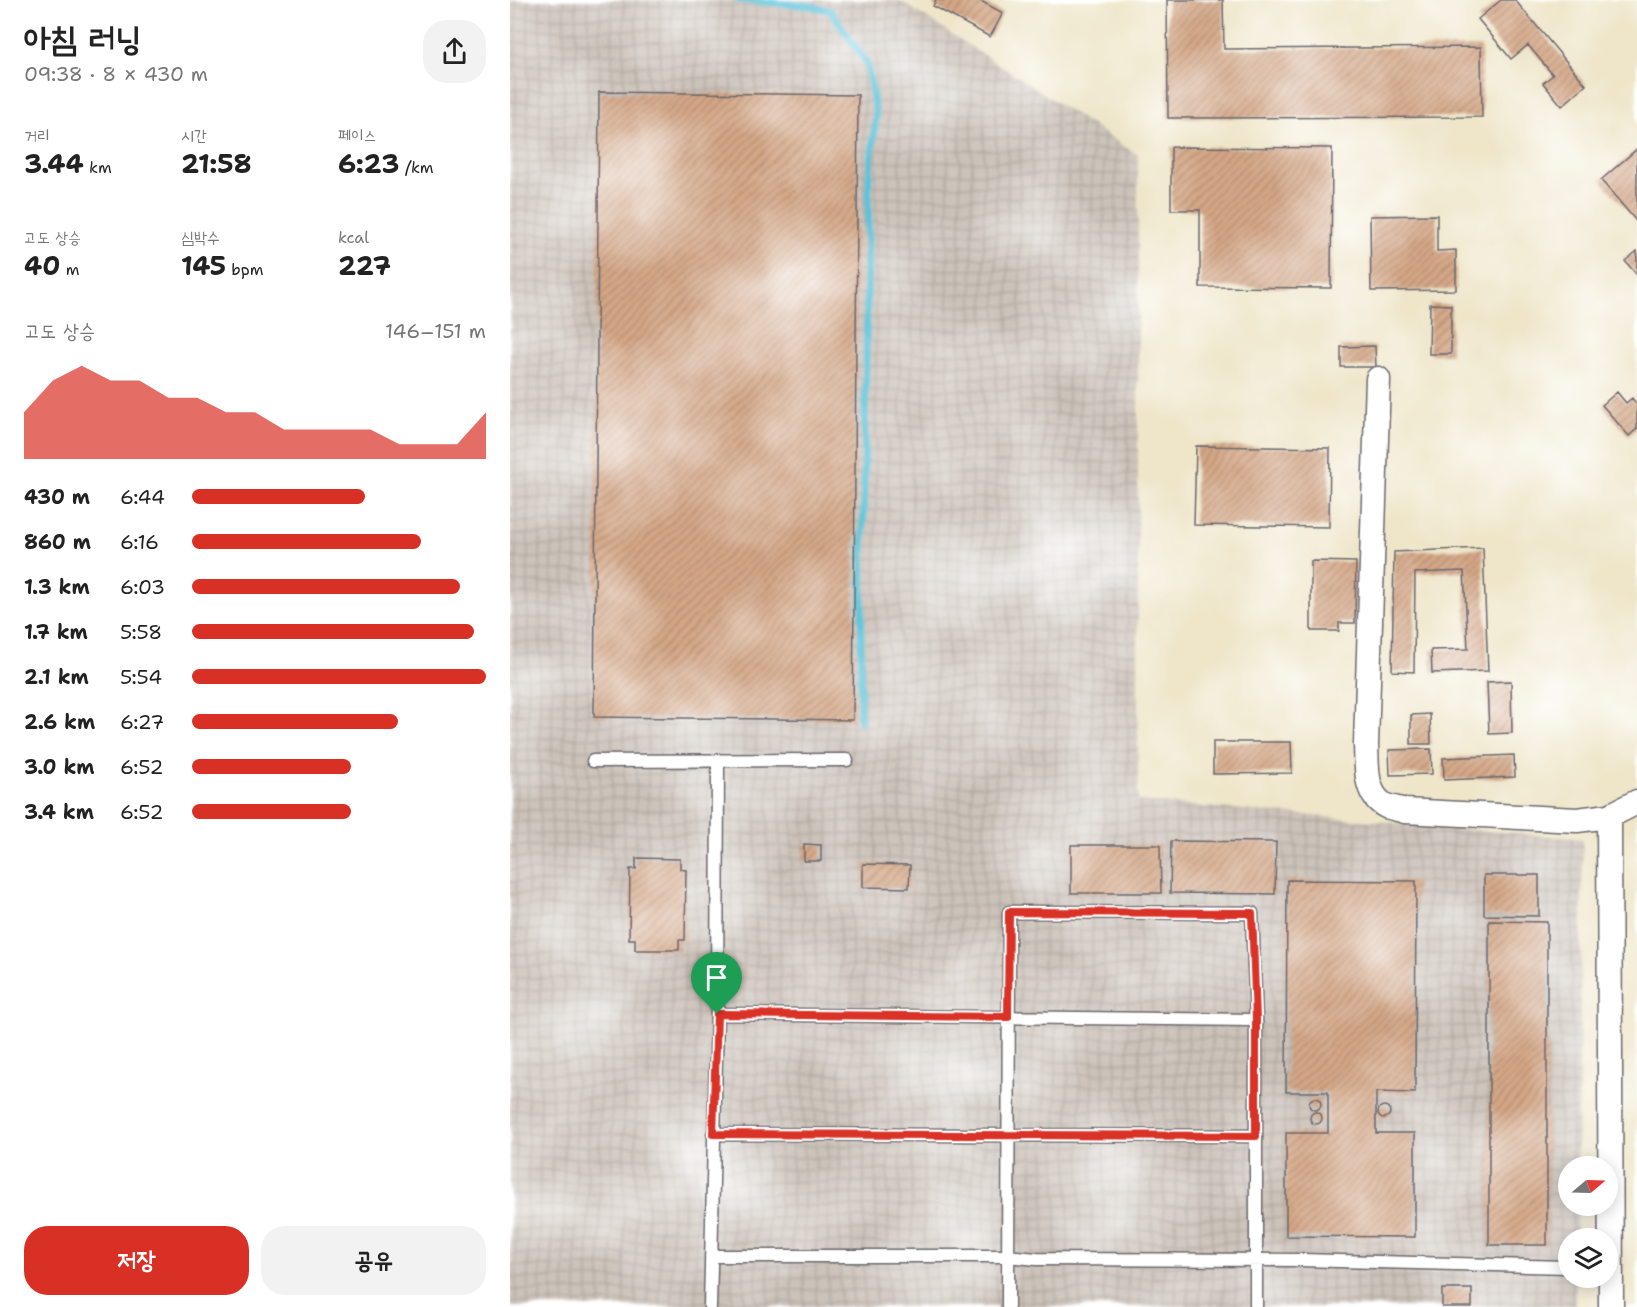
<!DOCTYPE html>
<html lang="ko">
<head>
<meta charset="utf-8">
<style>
  :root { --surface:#fff; --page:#f2f2f2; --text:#222; --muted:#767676; --accent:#d93025 }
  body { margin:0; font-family:"Shantell Sans","Poor Story",sans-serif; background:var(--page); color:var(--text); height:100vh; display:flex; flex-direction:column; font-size:22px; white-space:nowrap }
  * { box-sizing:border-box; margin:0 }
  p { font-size:20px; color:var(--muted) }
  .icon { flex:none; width:33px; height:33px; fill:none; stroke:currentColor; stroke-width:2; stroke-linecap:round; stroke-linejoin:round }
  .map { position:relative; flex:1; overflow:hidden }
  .details { display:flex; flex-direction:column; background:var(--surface); width:510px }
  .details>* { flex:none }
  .needle { width:39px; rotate:71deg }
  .controls { position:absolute; left:1048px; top:1156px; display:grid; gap:12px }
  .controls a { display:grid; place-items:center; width:60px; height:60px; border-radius:50%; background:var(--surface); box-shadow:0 3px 15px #0003; font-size:30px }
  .pin { position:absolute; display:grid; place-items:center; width:51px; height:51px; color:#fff; margin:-62px -26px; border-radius:50% 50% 50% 0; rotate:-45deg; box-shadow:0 0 6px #0007 }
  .pin .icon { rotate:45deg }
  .round { display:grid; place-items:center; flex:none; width:63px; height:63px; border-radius:24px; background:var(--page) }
  .head { display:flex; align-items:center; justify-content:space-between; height:102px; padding:0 24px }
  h1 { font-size:33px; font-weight:700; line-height:45px }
  .figures { display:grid; grid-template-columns:repeat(3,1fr); gap:9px; height:102px; padding:6px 24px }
  .figures div { display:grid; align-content:center }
  .figures b { font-size:26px; font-weight:700 }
  .figures small { font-size:16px; font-weight:400 }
  .figures p { font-size:16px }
  .chart { height:168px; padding:12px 24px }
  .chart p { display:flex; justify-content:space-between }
  .chart svg { width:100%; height:108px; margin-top:6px; fill:var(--accent); opacity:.7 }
  .cta { display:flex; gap:12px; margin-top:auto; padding:12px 24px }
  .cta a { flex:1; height:69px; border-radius:24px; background:var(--accent); color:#fff; font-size:24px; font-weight:700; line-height:69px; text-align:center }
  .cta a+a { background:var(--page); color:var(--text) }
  ul { padding:0 24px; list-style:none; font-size:20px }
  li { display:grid; grid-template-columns:96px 72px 1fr; align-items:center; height:45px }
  li i { height:15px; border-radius:8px; background:var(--accent) }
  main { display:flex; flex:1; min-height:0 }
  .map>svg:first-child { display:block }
</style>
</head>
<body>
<main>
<section class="details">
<div class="head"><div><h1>아침 러닝</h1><p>09:38 · 8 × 430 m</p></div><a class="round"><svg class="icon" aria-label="share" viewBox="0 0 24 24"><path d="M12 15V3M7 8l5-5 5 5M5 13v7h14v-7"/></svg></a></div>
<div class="figures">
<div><p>거리</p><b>3.44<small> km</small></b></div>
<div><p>시간</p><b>21:58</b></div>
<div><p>페이스</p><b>6:23<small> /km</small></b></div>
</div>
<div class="figures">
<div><p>고도 상승</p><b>40<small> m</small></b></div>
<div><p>심박수</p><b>145<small> bpm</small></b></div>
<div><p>kcal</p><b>227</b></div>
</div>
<div class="chart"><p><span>고도 상승</span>146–151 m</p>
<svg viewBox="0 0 160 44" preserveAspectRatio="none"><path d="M0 44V25L10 12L20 6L30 12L40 12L50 19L60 19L70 25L80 25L90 32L100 32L110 32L120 32L130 38L140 38L150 38L160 25V44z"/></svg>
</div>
<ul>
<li><b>430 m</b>6:44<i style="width:59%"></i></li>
<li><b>860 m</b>6:16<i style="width:78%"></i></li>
<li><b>1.3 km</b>6:03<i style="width:91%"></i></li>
<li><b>1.7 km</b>5:58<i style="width:96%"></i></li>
<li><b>2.1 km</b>5:54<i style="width:100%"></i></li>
<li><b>2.6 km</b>6:27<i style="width:70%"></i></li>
<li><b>3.0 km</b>6:52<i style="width:54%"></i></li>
<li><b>3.4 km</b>6:52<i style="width:54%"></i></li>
</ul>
<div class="cta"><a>저장</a><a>공유</a></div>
</section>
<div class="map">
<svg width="1127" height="1307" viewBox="0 0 1127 1307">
  <defs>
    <pattern id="industrial-grid" width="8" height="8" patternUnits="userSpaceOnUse" patternTransform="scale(1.5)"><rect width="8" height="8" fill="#ccc2b9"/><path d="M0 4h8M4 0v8" fill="none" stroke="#afa6a0"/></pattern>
    <pattern id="building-hatch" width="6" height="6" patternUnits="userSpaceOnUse" patternTransform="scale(1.5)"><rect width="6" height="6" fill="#d5a786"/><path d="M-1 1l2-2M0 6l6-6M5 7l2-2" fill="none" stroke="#ac886f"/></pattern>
  </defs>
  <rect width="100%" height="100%" fill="#fff"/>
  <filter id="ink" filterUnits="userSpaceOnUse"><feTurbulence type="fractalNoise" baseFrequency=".0167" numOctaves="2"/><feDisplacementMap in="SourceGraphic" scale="12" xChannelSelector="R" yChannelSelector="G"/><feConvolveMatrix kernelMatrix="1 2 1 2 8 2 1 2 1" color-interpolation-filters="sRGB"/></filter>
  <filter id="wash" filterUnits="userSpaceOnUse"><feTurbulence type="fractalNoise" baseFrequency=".008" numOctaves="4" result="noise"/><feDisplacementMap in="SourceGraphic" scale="24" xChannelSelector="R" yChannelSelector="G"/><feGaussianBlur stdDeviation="1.35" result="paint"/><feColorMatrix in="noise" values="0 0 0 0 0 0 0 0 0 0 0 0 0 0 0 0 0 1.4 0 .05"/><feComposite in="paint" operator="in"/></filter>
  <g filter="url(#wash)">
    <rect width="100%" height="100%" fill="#efe6ca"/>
    <path fill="url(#industrial-grid)" d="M0,0H389L628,155V801L1073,839L1067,1167H1059V1206H1067L1066,1239H1059V1278H1066L1065,1307H0Z"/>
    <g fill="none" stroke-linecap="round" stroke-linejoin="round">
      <path stroke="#5cc3d9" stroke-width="7" d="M228,0L301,6L321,11L357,64L366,115L359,179L350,722"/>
    </g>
    <g id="blocks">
      <path fill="url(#building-hatch)" d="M426,0H469L493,13L480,37L423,6Z
        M657,0H713L714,49L971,47L972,117L658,118Z
        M991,0H1005L1076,85L1052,106L1033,83L1043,75L1018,45L1001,59L968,19Z
        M89,92L348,95L343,720L84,717Z
        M661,147L822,148L821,288L690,287V210H661Z
        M1127,149V222L1091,180Z
        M927,215V251L946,250V290L861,291L860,216Z
        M1127,251V275L1115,261Z
        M920,304L941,305V354H919Z
        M865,346L866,367H831V347Z
        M1107,392L1116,403L1122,398L1127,405V429L1119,436L1092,405Z
        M686,446L820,448L819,527L684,525Z
        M973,548L978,671L922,673L921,650L958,649L954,571L905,573L904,672L882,671L884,552Z
        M801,561L846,562L845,623H829V631H801Z
        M1001,681L1002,733L979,734L977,682Z
        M920,714L921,744H901V715Z
        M703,742H781L782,773L703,774Z
        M921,749L922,774L880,775L879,750Z
        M1004,755L1005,777L934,780L933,758Z
        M661,841L766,842L765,894L660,893Z
        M294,844L311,845V861H294Z
        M561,845H650L651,893H561Z
        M126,858L170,859V869L176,870L175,940H169V950H125V939H119L120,869H126Z
        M353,864L400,865L399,888L353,887Z
        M974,875H1029V916L974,915Z
        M777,880L906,881L905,1093L866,1092V1133H905V1237L776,1236V1133H818V1092H776Z
        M979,921L1037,922V1245H979Z
        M799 1104a6 6 0 1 1 12 0a6 6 0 1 1-12 0Z
        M868 1112a6 6 0 1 1 12 0a6 6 0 1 1-12 0Z
        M800 1118a6 6 0 1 1 12 0a6 6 0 1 1-12 0Z
        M932,1289H962V1307H932Z"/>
    </g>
  </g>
  <g filter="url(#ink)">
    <use href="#blocks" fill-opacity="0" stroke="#6a676d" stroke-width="1.5"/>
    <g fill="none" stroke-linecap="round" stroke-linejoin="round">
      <g stroke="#6a676d" stroke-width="15">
        <path id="lane" d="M83,761L337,760
          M207,1014L746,1020
          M203,1134L746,1136
          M201,1256H497L527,1259L790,1260L1059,1267
          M200,1307L207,1014L208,762
          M498,1307L499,912L742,913L746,1020V1307"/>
      </g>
      <g stroke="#6a676d" stroke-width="27">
        <path id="street" d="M868,379L856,744C857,765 854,795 876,806C882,808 889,809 895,811L1067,820L1099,816L1127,802
          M1099,816L1101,1307"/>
      </g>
      <use href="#lane" stroke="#fff" stroke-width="12"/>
      <use href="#street" stroke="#fff" stroke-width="24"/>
    </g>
  </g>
  <g fill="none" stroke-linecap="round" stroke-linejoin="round" filter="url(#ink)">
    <g stroke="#fff" stroke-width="12">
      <path id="route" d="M499,912L742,913L746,1020V1136L203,1134L207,1014L498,1017Z"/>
    </g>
    <use href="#route" stroke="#d93025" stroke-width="8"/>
  </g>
</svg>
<div class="controls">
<a><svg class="needle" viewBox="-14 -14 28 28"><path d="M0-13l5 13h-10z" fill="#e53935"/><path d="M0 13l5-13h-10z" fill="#767676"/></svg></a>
<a><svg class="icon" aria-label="layers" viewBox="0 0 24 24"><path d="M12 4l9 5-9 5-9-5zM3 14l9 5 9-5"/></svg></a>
</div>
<div class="pin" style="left:207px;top:1014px;background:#1e9e55"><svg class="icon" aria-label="arrive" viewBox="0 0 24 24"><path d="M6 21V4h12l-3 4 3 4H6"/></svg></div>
</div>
</main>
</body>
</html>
